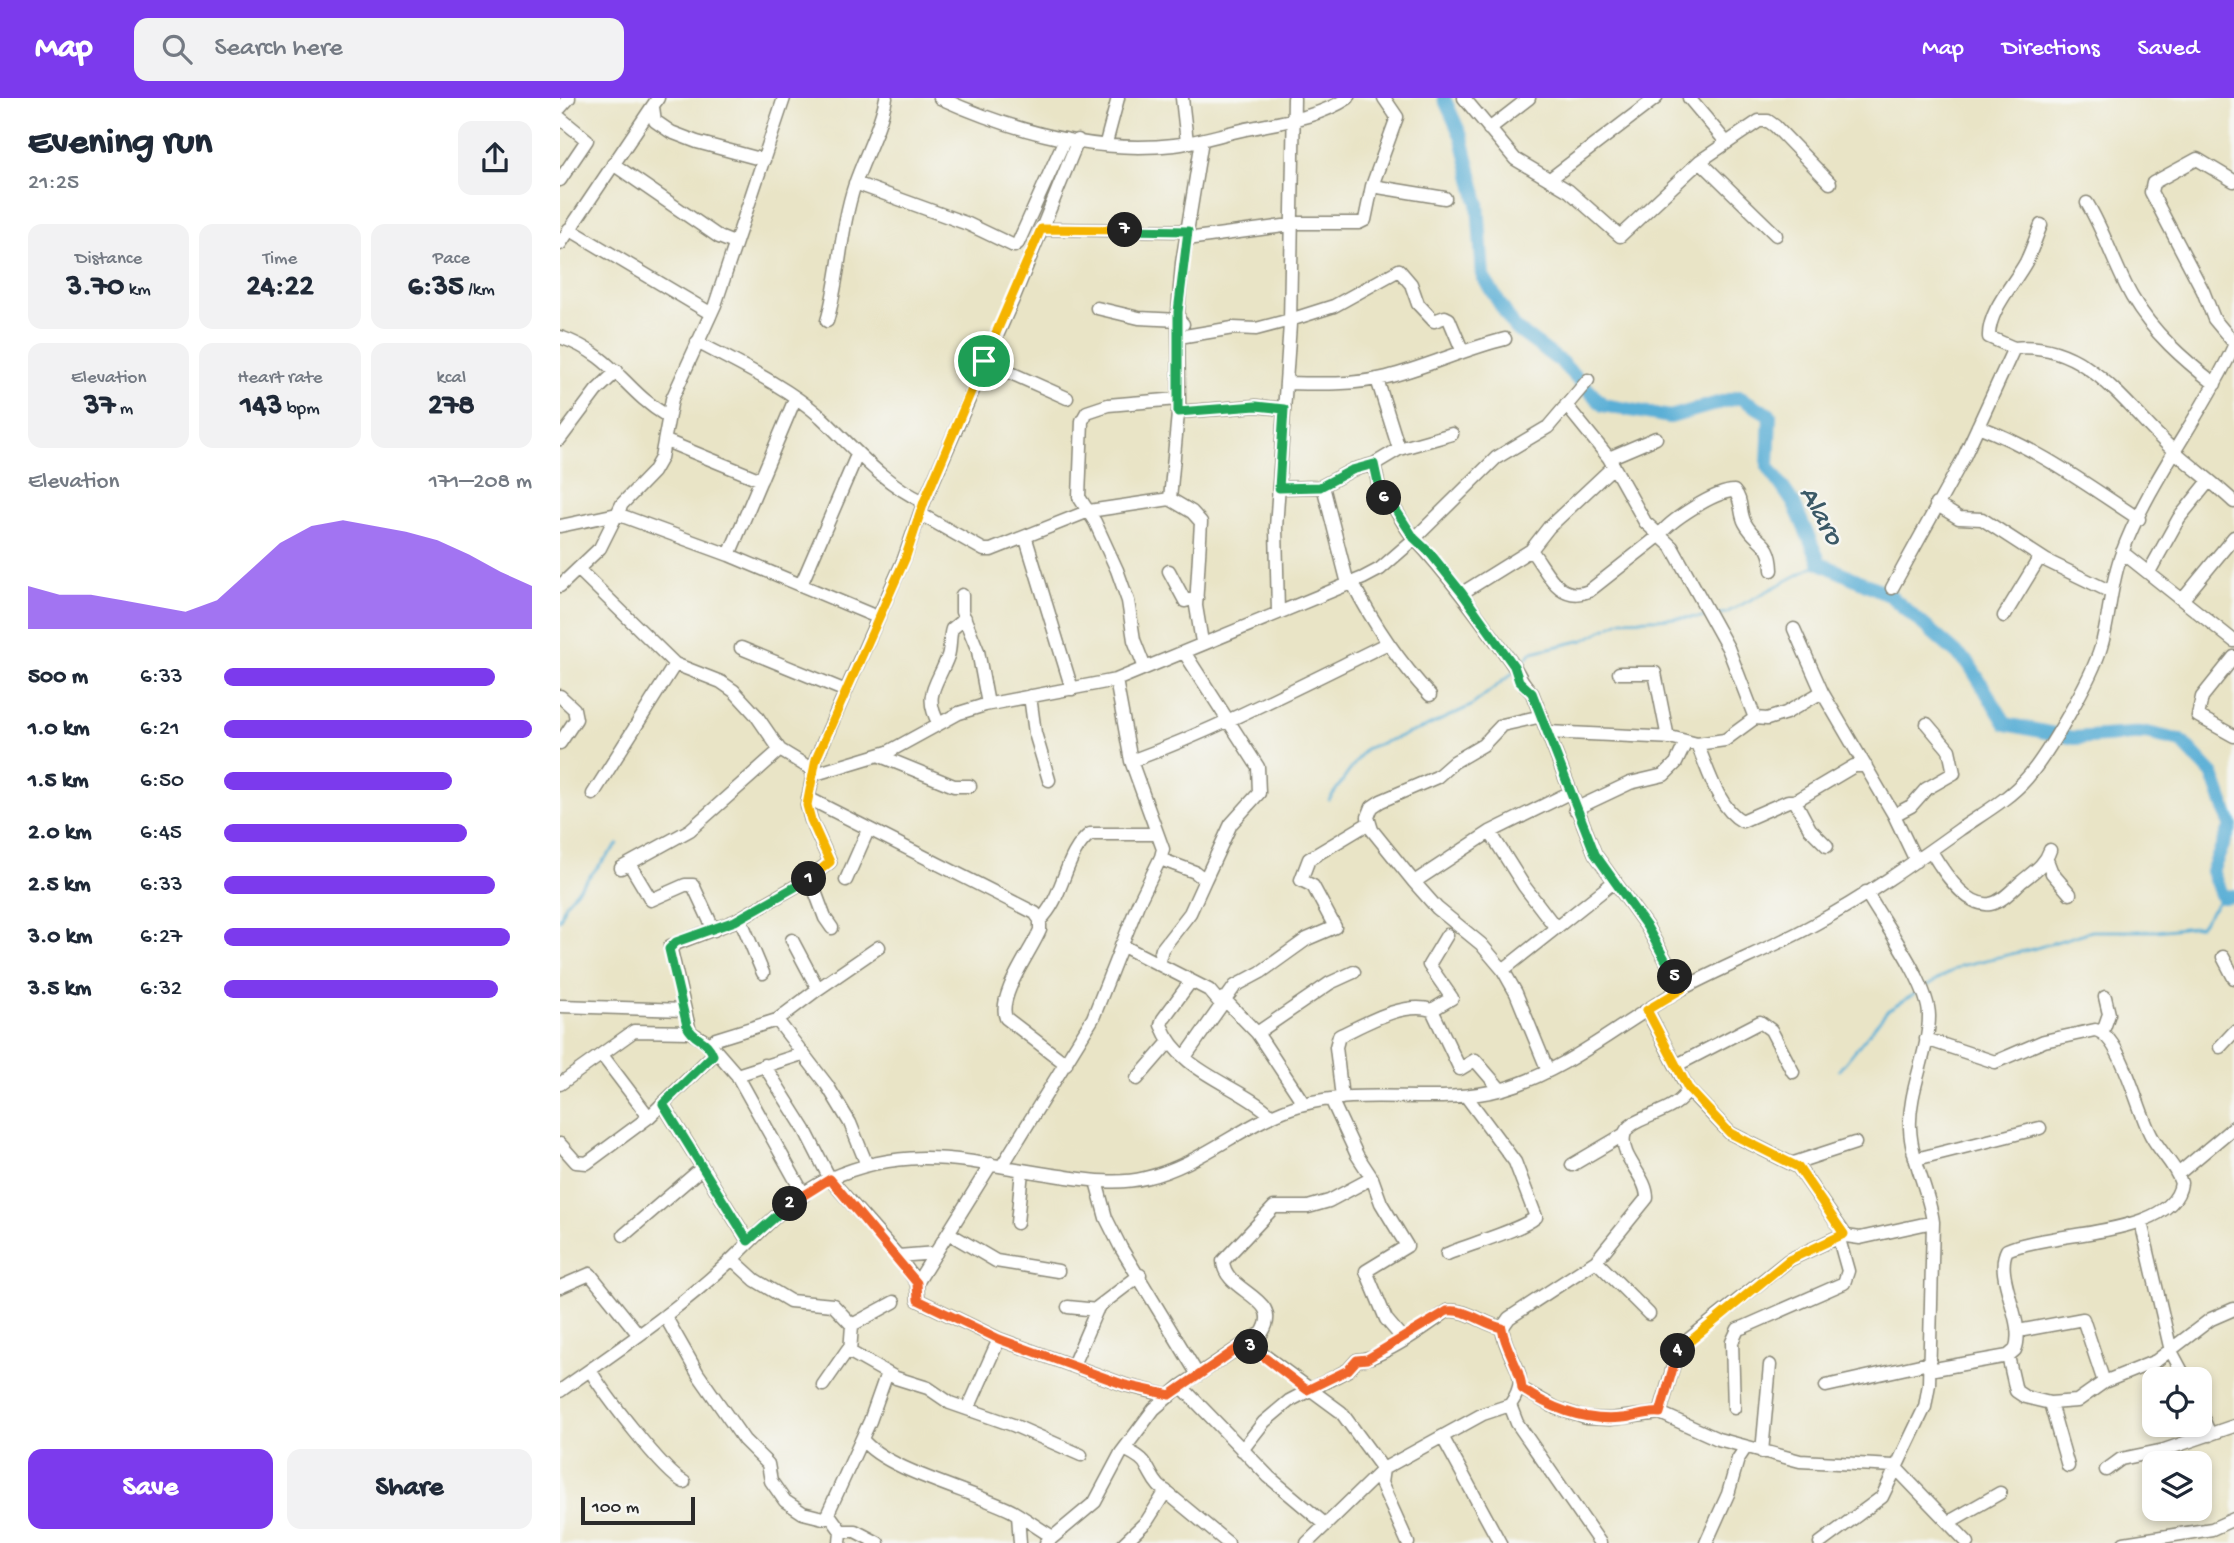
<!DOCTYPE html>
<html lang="en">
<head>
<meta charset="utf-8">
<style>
  :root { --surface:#fff; --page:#f2f2f3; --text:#1f2937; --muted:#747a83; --accent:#7c3aed }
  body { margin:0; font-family:"Gochi Hand",sans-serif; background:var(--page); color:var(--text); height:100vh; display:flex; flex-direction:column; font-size:26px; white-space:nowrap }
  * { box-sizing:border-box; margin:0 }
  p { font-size:23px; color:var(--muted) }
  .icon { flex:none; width:38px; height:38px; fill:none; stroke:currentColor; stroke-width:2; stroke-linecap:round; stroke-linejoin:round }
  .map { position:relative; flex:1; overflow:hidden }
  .side { display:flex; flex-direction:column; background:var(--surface); width:560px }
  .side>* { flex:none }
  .controls { position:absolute; left:1582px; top:1269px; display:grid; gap:14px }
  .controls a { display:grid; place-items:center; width:70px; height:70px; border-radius:14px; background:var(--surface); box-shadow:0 4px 10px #0003; font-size:35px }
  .scale { position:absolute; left:21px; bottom:18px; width:114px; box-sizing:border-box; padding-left:7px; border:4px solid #2b2b2b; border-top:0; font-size:19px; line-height:24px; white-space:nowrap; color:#2b2b2b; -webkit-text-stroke:5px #f6f6f2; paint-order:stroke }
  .pin { position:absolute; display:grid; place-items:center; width:60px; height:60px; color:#fff; margin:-30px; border:4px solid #fff; border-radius:50%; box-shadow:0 2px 7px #0007 }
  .km { position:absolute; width:35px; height:35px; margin:-18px; border-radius:50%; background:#222; color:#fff; font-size:19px; line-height:35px; text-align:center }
  .round { display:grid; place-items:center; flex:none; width:74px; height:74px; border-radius:14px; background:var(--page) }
  .overview { display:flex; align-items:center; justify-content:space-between; height:119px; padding:0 28px }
  h1 { font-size:38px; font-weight:700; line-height:52px }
  .figures { display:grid; grid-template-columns:repeat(3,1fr); gap:10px; height:119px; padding:7px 28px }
  .figures div { display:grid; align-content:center; border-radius:14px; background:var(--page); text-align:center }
  .figures b { font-size:30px; font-weight:700 }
  .figures small { font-size:19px; font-weight:400 }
  .figures p { font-size:19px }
  .chart { height:196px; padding:14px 28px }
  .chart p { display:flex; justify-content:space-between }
  .chart svg { width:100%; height:126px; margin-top:7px; fill:var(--accent); opacity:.7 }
  .button { display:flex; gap:14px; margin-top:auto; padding:14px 28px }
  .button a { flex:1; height:80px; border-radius:14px; background:var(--accent); color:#fff; font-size:28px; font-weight:700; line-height:80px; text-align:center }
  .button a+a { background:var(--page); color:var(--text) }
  ul { padding:0 28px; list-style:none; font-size:23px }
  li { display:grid; grid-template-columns:112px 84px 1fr; align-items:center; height:52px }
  li i { height:18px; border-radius:9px; background:var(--accent) }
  header { display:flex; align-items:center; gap:42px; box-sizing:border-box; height:98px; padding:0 35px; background:var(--accent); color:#fff }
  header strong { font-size:33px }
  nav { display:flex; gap:38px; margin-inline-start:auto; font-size:24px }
  .search { width:490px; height:63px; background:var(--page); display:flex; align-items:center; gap:18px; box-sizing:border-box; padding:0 24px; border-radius:14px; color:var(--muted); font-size:26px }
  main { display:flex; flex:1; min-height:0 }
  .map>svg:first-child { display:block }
</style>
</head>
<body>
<header>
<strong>Map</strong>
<div class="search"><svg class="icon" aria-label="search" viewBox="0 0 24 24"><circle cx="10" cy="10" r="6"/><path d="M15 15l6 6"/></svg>Search here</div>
<nav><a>Map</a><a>Directions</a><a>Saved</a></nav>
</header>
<main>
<section class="side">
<div class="overview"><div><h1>Evening run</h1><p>21:25</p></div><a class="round"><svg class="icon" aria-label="share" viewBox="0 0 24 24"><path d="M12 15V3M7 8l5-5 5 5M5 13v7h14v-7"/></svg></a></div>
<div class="figures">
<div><p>Distance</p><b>3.70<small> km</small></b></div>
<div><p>Time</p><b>24:22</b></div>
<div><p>Pace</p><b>6:35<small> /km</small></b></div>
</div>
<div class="figures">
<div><p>Elevation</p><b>37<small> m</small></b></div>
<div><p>Heart rate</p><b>143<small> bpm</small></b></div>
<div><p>kcal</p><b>278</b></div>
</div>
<div class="chart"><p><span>Elevation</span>171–208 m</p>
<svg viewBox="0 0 160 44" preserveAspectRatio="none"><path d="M0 44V29L10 32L20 32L30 34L40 36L50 38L60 34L70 24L80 14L90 8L100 6L110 8L120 10L130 13L140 18L150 24L160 29V44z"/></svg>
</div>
<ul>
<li><b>500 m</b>6:33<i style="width:88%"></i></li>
<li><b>1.0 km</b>6:21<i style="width:100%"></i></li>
<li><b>1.5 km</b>6:50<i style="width:74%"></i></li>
<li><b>2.0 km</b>6:45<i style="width:79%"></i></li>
<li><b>2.5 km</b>6:33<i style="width:88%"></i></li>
<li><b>3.0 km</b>6:27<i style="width:93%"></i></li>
<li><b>3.5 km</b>6:32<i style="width:89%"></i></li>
</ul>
<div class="button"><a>Save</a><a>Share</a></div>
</section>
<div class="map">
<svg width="1674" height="1445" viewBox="0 0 1674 1445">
  <rect width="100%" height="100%" fill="#f6f6f2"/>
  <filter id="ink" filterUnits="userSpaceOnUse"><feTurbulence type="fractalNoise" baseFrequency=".0143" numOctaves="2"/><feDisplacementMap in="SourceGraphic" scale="14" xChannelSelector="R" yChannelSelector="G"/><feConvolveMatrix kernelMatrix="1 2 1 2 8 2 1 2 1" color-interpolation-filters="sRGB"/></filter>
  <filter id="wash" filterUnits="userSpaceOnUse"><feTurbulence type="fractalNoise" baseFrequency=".00686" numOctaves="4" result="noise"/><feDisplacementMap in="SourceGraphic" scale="28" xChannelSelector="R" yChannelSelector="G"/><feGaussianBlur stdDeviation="1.57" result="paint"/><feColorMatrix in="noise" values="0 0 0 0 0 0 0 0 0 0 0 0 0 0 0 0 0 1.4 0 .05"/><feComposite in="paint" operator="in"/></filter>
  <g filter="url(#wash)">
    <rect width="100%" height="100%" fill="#e9e4c6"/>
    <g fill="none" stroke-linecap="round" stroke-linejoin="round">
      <path stroke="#5aafd6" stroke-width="2.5" d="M1155,517L1166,515L1260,465
        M959,569L972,554L1024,542L1062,522L1145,519
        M769,702L805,651L866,629L911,608L954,574
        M0,822L5,806L58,746
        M1367,888L1400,868L1473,851L1532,833H1597L1640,828L1662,799
        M1279,972L1328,912L1358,894"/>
      <path stroke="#5aafd6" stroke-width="14" d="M884,0L902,40L918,105L923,179L955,230L1001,264L1043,307L1110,319L1179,299L1210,317L1208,368L1234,406L1260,465L1328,496L1409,566L1446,626L1514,640L1587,635L1621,643L1653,677L1671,728L1652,773L1662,799L1674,798"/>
    </g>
  </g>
  <g filter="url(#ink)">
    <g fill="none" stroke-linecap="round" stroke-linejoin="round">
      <g stroke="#8a8878" stroke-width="15">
        <path id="minor" d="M380,0C451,32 534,56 614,47C637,44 659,37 682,32C718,24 756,21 788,0
          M622,0L627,44
          M904,0L955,61L1009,93L1060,138L1140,63L1199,23H1208L1215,28L1270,85
          M1129,0L1166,44
          M93,9L95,23L111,34L137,44L204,62
          M0,10L9,0
          M0,20L27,42L0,82
          M929,31L969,0
          M546,45L558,0
          M1140,63L1216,137
          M53,66L159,139L174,145
          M990,81L1096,0
          M1674,83L1637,61L1593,85L1591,94L1643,193L1654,221L1674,245
          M295,85L408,126L454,148L458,145L505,41
          M812,88L885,100
          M1527,105C1545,135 1555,169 1572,199C1593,235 1623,261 1655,286
          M731,125H799L805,122L812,88L837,19L824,0
          M9,131L150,215
          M481,131L628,133
          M627,141L731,127
          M0,146L98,0
          M537,210L579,220L619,222L623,226
          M267,223C280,179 280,131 295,86C305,57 320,31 326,0
          M0,239C55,258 63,292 107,318
          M619,239L673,230L696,231L730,222L774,208L839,172L851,186L858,206L874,223L885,219L889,221L902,252
          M137,244C178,266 226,288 261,319C295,351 321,384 364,404
          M1454,250L1429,239C1428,213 1454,186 1466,164C1472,152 1476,139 1481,127
          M424,263L507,300
          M726,285C760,286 794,287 827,279C867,269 904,251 945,241
          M1006,307L1049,360L1085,424L1112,449L1168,550L1195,620
          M618,314L696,308L724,311
          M1418,328C1480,352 1524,385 1579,421
          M0,341L36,293L57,273
          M106,343L201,382
          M839,351L892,336
          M1049,360L1096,340
          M814,366L821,398C838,408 841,426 854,440C890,479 920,521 951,564C960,576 960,583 972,595L1035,756L1087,829L1122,891
          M763,388L788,486
          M719,390L760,389L792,372L814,366L839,351L817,281
          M610,401L619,305L618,214L622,165L642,42
          M1376,406L1399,420L1422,421L1487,463L1551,494
          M362,417L424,452H431L529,413L610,401L632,414L641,424L636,508L642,544
          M0,428L57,416L169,457L317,519
          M466,441L512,591
          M971,452C988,474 998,505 1029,493L1099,438C1109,423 1155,393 1174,393C1183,402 1179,414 1185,425C1197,447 1211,441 1212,472
          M1562,454L1674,543
          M169,457L235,301
          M19,472L115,566L161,584L174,593L196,617L220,652L253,672
          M609,473L625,503L637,500
          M1589,474L1619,420L1649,383
          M792,484C813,525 838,563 870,597
          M241,487L297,357
          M0,488L40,450L62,406L93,374L101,360L112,301L155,207L224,0
          M1332,490L1403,361L1454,250C1527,242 1566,309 1613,352C1633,370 1655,386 1674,404
          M902,495L971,452L989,429L1054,368
          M402,497V514L418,553L428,606
          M1623,501L1674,439
          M718,514L716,430L730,226L734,0
          M1444,518L1480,459
          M1234,531L1262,594
          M181,550L286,593
          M624,554L698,669L699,695L671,726L645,782
          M1674,559L1642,599L1638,618L1674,638
          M585,570L574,542L568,503L557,472L535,424L519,399L522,323L527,314L548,307L618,301
          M1059,575H1095L1108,640
          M0,598L14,611L16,621L0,645
          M470,598L475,635L489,682
          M982,618L942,627L923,647L894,664L877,679L821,703L812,709L808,719L812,732L854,784L877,810L921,846L943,872L956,895L988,973
          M379,626C362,596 378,586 388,558C391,549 389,540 392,531L405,520
          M987,634L1114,640L1137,646L1165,642L1195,620L1207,621L1226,615L1262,594L1334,717L1356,763
          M1137,646C1148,671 1158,710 1182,723L1228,703H1235L1294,668H1306
          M318,657L394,688H410
          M571,663C660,630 744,586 828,545
          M252,677L328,654L399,615L425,607L556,582L803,480L820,471L851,444L936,360L988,329L1028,282
          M33,696L115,566
          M248,700L475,815L480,822V832C471,854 437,898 446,920L506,966
          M1235,703L1250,731L1267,748
          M1015,711L1070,685L1104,677L1116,665L1126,644
          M1334,717L1351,708L1366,691L1394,675L1389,652L1367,626
          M930,734L964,788L996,830
          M1371,753C1381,770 1405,809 1430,806C1442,804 1452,792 1461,784C1473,774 1485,767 1490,752
          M1487,762L1492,775L1510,796
          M70,767L91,802L125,787H133L154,832
          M61,770L130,732L220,652
          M250,780L265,820L272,830
          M286,782L308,732
          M854,784L930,734L1009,695
          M180,820L203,875
          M480,822C504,800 504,756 530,736H597
          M561,847L649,892L660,905
          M1663,859L1674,880
          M598,866L602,851L630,815L645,782L635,774L600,761
          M943,872L1055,783
          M631,883L603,921L601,927C620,975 678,986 712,1018
          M258,891L319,849
          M663,900L697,935L744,1006
          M0,908L124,912
          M872,912L892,900L869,867L887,837
          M217,922L258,891L232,842
          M1543,933L1549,916L1545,899
          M697,935L770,885L794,874
          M1366,941L1435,964L1484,943L1535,932C1562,937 1578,1016 1592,1039C1601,1055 1616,1068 1621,1085C1615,1139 1488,1133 1447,1152C1433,1179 1467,1224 1455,1252L1448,1258L1369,1272
          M150,946L156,941L217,922L267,987L290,1025L307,1067
          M1660,949L1674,934
          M242,956L177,977L150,946L130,934L110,848L175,823L245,783L270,764L251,722L247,707L256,661L344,461L364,404L454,199L518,42
          M42,957L89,1019
          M625,959L675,888L701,874L747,841L775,829L753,788L741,782L749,761L809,725
          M204,967L245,1032L270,1081L338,1158L376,1155
          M1117,967L1200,924L1211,932L1233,974
          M177,977L244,1097
          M577,981L609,944
          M0,986L74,933L130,934
          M1128,991L1170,1035L1238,1069L1286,1138L1300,1140L1373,1124
          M782,1000L776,949L779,938C805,926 843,903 872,912L900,971L915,962L940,991
          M771,1001L797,1057L812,1080L821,1105L847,1148L806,1173L826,1221L843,1241
          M103,1006L188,1143
          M0,1046L16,1064L27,1065L89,1019L153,957L150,947
          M1356,1061L1480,1030
          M1234,1065L1295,1045
          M431,1066L357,1185L358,1202L439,1241L565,1287L610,1298
          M1012,1067L1063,1037
          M442,1068L533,920L578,806L601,759L603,751L571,663L556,582
          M1618,1076L1674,1029
          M536,1083L546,1120L561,1150L638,1277
          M1581,1124L1611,1253L1626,1281
          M457,1125L462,1073
          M390,1136L436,1163L498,1173
          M64,1137L142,1070
          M887,1156C910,1146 961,1132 976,1119L955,1064L906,998
          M338,1158L357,1185
          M172,1161L195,1182L230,1203L273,1207L292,1227
          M1036,1163L1089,1216
          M0,1189L30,1176L79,1237
          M334,1204L292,1227L290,1254L336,1280L368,1290L390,1305L453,1327L521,1357
          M508,1209L537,1212
          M105,1218L138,1276L184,1342L208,1366L211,1383L225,1403L243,1415L263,1420L268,1418
          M1458,1233L1523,1221L1544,1284
          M681,1248L702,1235C725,1199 664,1195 663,1163L714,1109H748L769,1103L812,1080
          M1448,1258L1456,1293L1465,1299L1490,1305L1517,1303L1544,1284L1596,1263L1651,1221L1674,1211
          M513,1267L538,1209L580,1177
          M30,1272C43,1294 104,1375 124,1384
          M263,1287L288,1251
          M621,1288L709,1379L766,1427
          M1266,1288L1369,1265
          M962,1291L996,1310L1026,1320L1050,1321L1100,1315L1158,1341L1240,1363L1334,1368L1408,1445
          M0,1293C58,1252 118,1212 170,1163C202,1133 228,1100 269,1081C354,1043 414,1066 500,1078C528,1082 557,1087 585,1080C642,1067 685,1023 740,1007C806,988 877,1009 943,991C1007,973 1062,924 1120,892C1164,868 1212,850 1255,826C1305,799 1353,765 1399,732C1422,716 1449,701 1467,680C1488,656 1532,580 1541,549C1550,519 1550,485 1562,455C1589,382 1642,318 1674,248
          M1490,1305L1508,1368
          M1174,1310L1172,1244L1178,1231L1184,1229L1284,1185L1288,1173L1279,1141
          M408,1311L439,1241
          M1640,1313L1650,1337
          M1100,1315L1117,1255L1123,1246L1229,1162L1284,1136
          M883,1340L940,1445
          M302,1341C325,1372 415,1394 452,1413C466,1421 479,1431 493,1439
          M564,1351C572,1355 584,1360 587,1369C592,1377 592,1380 599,1388L668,1445
          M682,1352L704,1324L729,1303L788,1272L797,1262C821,1261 867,1228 887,1213C906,1210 923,1226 942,1230
          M1202,1354L1210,1267
          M1546,1372L1561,1361L1604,1352L1674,1328
          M458,1417L460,1445
          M1389,1424L1440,1395
          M281,1433H295L318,1445
          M280,1445L281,1433L268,1415L310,1323L327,1275
          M486,1445L535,1404L561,1355L594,1311L621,1288L681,1248L697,1252L781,1314L823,1371L821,1385L848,1445
          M564,1445L587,1423L606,1393
          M747,1445L823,1371L923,1316L950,1307
          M1040,1445L957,1325L950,1307C974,1273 947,1267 942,1230L949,1220L1036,1163L1087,1100C1087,1078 1060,1060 1064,1038C1067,1017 1117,1018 1128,991L1087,912
          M1146,1445L1168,1396L1178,1361L1186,1349
          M1260,1445L1322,1399L1365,1309L1369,1286L1373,1124C1369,1092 1351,1062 1350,1030C1348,993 1369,955 1369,918C1369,886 1323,824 1306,794
          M1564,1445L1652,1431L1674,1421"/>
      </g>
      <use href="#minor" stroke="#fff" stroke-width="12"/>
    </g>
  </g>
  <g fill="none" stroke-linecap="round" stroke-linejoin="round" filter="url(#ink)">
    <g stroke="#fff" stroke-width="14">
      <path id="split-1" d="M249,781L270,764L251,722L247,707L256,661L345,461L364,404L424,263"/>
    </g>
    <g stroke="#fff" stroke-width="14">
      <path id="split-2" d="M230,1106L188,1143L103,1006L153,957C147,940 134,943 127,928L109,851L116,844L175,823L249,781"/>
    </g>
    <g stroke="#fff" stroke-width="14">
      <path id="split-3" d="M230,1106L270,1081L357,1185L358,1202L439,1241L565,1287L610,1297L681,1248L691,1249"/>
    </g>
    <g stroke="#fff" stroke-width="14">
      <path id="split-4" d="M691,1249L747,1292L788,1272L797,1262L807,1261L887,1213C906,1210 923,1226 942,1230C945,1252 961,1270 962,1291C992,1311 1026,1324 1062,1320C1075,1319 1088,1313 1100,1315L1118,1253"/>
    </g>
    <g stroke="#fff" stroke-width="14">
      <path id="split-5" d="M1115,879L1122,891L1087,912L1128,990L1170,1035L1238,1069L1284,1136L1229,1162L1118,1253"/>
    </g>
    <g stroke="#fff" stroke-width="14">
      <path id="split-6" d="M824,400L830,403L854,440L870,455L902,495L954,568L959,583L972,595L1035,756L1087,829L1115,879"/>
    </g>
    <g stroke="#fff" stroke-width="14">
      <path id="split-7" d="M565,132L628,133L618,214V314L696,308L724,311L719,390L760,389L792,372L814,366L821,398L824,400"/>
    </g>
    <g stroke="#fff" stroke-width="14">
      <path id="split-8" d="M424,263L481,131L565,132"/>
    </g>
    <use href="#split-1" stroke="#f5b400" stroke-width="9"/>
    <use href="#split-2" stroke="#22a559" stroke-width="9"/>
    <use href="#split-3" stroke="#f0652b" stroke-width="9"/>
    <use href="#split-4" stroke="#f0652b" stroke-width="9"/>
    <use href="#split-5" stroke="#f5b400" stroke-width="9"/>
    <use href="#split-6" stroke="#22a559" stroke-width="9"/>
    <use href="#split-7" stroke="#22a559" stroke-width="9"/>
    <use href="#split-8" stroke="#f5b400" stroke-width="9"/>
  </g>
  <g text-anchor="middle" stroke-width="5" stroke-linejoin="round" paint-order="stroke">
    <g font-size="28" font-style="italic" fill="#3b5967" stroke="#f6f6f2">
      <text transform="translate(1264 416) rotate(61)" y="10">Alaro</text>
    </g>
  </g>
</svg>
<div class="controls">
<a><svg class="icon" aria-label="locate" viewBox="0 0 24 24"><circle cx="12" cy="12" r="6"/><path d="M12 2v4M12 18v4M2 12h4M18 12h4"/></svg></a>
<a><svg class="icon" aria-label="layers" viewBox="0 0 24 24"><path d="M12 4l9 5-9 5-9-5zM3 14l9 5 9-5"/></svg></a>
</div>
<div class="scale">100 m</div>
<div class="pin" style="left:424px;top:263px;background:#1e9e55"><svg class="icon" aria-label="arrive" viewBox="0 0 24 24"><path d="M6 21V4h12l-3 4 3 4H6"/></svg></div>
<b class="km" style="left:249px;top:781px">1</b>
<b class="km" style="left:230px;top:1106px">2</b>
<b class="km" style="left:691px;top:1249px">3</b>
<b class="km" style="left:1118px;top:1253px">4</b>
<b class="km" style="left:1115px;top:879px">5</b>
<b class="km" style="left:824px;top:400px">6</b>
<b class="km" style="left:565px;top:132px">7</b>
</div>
</main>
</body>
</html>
